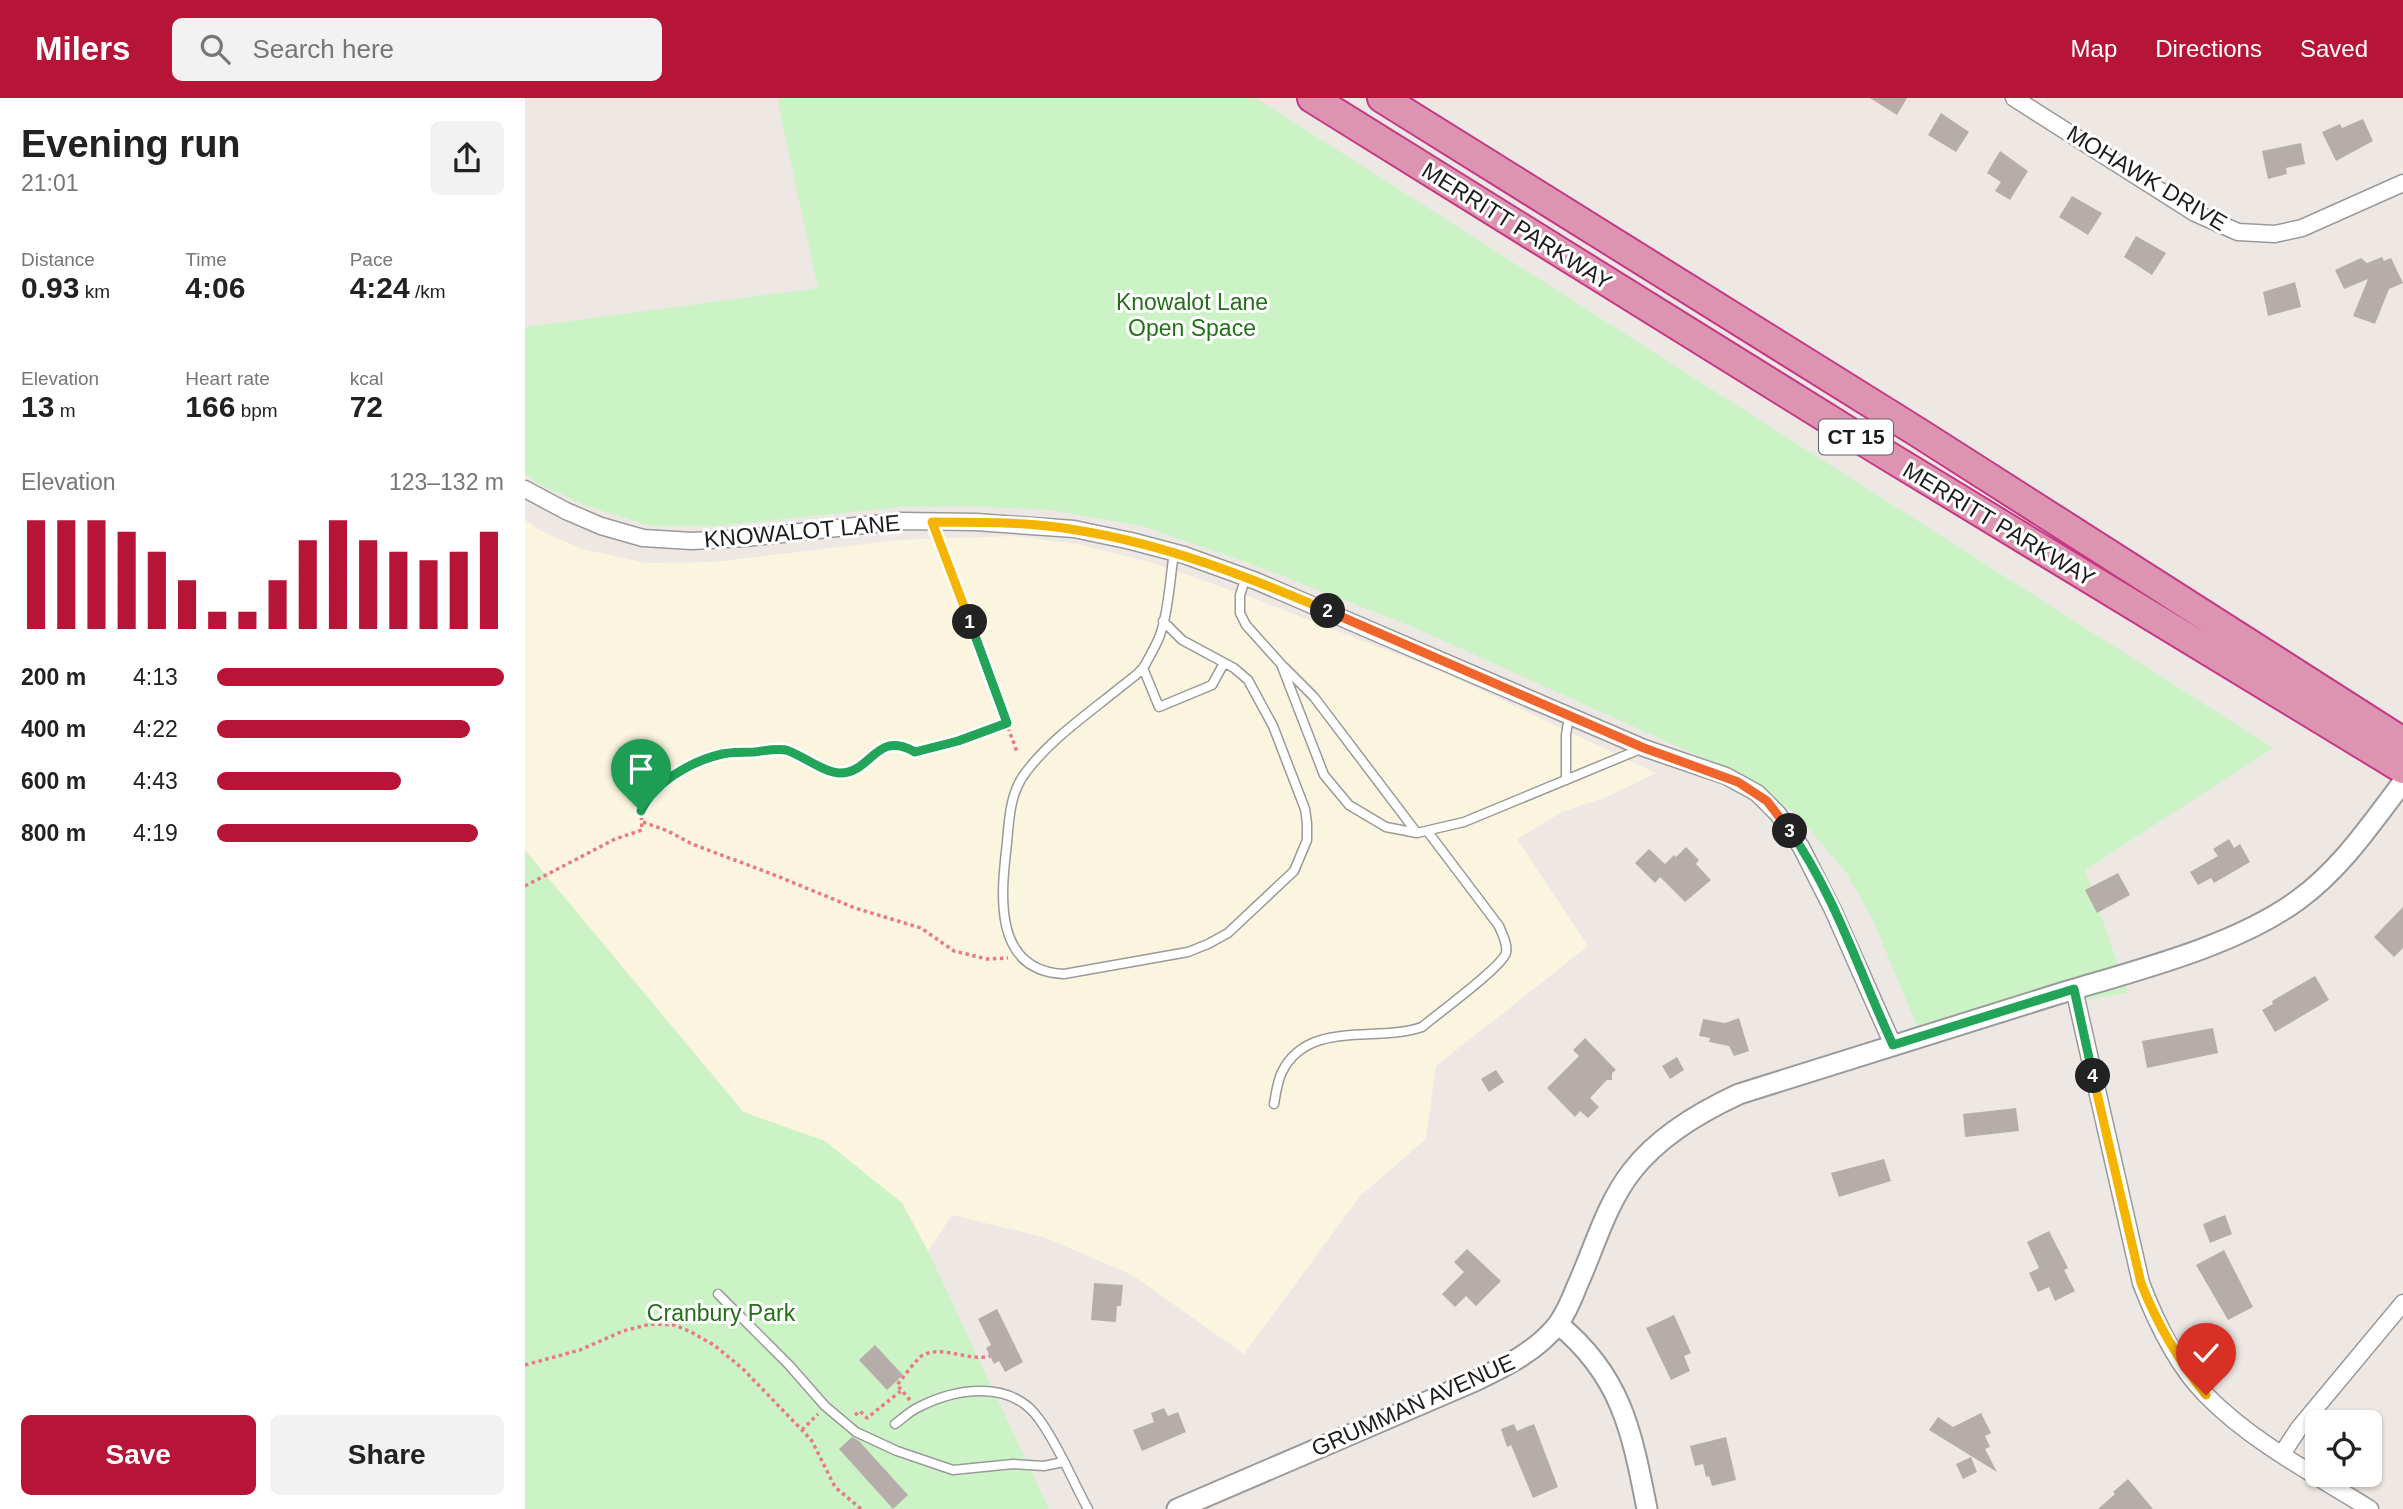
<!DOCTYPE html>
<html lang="en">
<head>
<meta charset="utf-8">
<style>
  :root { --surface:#fff; --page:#f2f2f2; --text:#222; --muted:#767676; --accent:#b61537 }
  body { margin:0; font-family:Helvetica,sans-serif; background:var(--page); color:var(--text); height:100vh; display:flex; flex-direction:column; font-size:26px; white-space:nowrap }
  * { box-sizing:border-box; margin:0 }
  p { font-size:23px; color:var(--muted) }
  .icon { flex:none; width:38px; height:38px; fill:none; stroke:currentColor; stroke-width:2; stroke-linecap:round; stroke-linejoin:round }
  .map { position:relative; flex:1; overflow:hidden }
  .panel { display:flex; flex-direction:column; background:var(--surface); width:525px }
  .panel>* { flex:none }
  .buttons { position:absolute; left:1780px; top:1312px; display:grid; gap:14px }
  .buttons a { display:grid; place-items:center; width:77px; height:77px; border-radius:10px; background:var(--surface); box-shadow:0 2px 5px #0004; font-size:35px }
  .pin { position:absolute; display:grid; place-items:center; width:60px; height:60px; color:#fff; margin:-72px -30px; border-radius:50% 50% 50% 0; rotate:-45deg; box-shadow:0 0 7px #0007 }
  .pin .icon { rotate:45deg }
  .km { position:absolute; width:35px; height:35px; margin:-18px; border-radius:50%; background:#222; color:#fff; font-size:19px; line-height:35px; text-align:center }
  .round { display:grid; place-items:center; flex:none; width:74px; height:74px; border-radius:10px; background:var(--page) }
  .summary { display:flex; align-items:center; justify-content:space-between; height:119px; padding:0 21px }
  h1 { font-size:38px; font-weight:700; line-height:52px }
  .metrics { display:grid; grid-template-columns:repeat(3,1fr); gap:10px; height:119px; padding:7px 21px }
  .metrics div { display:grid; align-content:center }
  .metrics b { font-size:30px; font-weight:700 }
  .metrics small { font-size:19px; font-weight:400 }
  .metrics p { font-size:19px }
  .chart { height:196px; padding:14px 21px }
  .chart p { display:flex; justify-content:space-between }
  .chart svg { width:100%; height:126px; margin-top:7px; stroke:var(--accent); stroke-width:6 }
  .cta { display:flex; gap:14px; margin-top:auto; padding:14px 21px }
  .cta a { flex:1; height:80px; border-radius:10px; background:var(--accent); color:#fff; font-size:28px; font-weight:700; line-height:80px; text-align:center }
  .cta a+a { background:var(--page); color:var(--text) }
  ul { padding:0 21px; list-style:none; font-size:23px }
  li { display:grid; grid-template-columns:112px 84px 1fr; align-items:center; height:52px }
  li i { height:18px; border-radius:9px; background:var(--accent) }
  header { display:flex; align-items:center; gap:42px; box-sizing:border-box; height:98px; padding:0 35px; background:var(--accent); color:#fff }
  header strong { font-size:33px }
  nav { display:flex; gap:38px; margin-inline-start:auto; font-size:24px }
  .search { width:490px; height:63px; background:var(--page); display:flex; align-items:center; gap:18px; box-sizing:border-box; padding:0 24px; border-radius:10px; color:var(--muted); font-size:26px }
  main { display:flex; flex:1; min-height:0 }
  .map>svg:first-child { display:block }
</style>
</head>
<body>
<header>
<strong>Milers</strong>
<div class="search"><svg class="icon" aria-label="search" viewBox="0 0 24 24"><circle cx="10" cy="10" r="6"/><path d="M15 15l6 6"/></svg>Search here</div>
<nav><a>Map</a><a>Directions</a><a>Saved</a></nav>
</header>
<main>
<section class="panel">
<div class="summary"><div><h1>Evening run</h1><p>21:01</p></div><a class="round"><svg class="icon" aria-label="share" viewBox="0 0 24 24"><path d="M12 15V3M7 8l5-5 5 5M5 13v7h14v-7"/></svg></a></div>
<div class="metrics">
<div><p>Distance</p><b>0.93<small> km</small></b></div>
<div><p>Time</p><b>4:06</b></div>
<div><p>Pace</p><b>4:24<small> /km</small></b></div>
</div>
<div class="metrics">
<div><p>Elevation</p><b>13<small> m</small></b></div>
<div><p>Heart rate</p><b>166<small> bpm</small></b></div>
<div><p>kcal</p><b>72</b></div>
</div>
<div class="chart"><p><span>Elevation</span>123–132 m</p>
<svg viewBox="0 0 160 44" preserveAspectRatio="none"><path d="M5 44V6M15 44V6M25 44V6M35 44V10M45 44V17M55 44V27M65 44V38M75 44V38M85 44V27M95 44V13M105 44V6M115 44V13M125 44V17M135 44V20M145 44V17M155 44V10"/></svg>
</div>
<ul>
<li><b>200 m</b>4:13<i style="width:100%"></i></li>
<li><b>400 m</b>4:22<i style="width:88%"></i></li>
<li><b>600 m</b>4:43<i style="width:64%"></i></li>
<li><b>800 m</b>4:19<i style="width:91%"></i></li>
</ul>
<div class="cta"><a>Save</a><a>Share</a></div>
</section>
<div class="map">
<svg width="1878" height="1411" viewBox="0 0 1878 1411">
  <rect width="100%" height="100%" fill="#ede8e4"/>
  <path fill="#fbf5df" d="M0,422L16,433L58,451L121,465L189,464L373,442L491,438L552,446L629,465L736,503L922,576L1131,675L1082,699L1039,713L992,741L1063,848L911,968L901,1041L836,1097L719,1256L607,1177L518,1139L427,1117L403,1153L377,1105L300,1044L219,1014L0,752Z"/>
  <path fill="#ccf3c6" d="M252,0H731L1748,650L1560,772L1603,895L1499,912L1396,938L1347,820L1321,774L1270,715L1209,674L886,528L726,466L617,428L525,412L437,408L377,409L190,428H126L62,408L12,385L0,376V229L293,190Z
    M0,752L218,1014L300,1043L377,1105L403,1153L524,1411H0Z"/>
  <path fill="#b6adaa" d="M1345,0H1382L1372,17Z
    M1416,15L1444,34L1431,54L1403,37Z
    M1838,21L1848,43L1811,63L1797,34L1815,26L1817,30Z
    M1776,45L1780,66L1761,70L1762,76L1743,81L1737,53Z
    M1475,53L1503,73L1485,102L1470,93L1476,84L1462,75Z
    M1547,98L1577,115L1563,137L1534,119Z
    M1611,138L1641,155L1627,177L1599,159Z
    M1857,159L1859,163L1866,160L1878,185L1864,191L1850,226L1828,218L1843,181L1819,191L1810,172L1836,160L1842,165Z
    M1770,184L1776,209L1743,218L1738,194Z
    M1704,741L1709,750L1715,746L1725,764L1689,785L1686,780L1673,787L1665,774L1693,758L1688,751Z
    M1161,749L1174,762L1171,766L1186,782L1160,804L1135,779L1130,785L1110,765L1124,751L1140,766L1149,757L1151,759Z
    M1593,775L1605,797L1572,815L1560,792Z
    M1878,809V850L1869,859L1849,839Z
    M1790,878L1804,902L1750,934L1737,912L1748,906L1747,903Z
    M1214,920L1224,953L1209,958L1204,948L1184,944L1185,940L1174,938L1178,921L1200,925Z
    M1688,930L1693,955L1622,970L1617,943Z
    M1060,940L1091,972L1087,975V982H1082L1065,1000L1074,1009L1063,1020L1055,1013L1050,1019L1022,990L1054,958L1048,952Z
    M1152,959L1159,972L1145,981L1137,968Z
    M971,972L979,984L964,994L956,981Z
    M1491,1010L1494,1033L1440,1039L1438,1016Z
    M1359,1061L1366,1083L1314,1099L1306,1075Z
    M1700,1117L1707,1136L1685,1145L1678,1126Z
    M1524,1133L1543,1170L1539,1172L1550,1193L1530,1203L1524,1189L1513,1194L1504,1175L1514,1170L1502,1144Z
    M942,1151L976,1183L951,1208L941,1198L930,1209L917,1196L939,1174L929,1164Z
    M1699,1152L1728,1209L1703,1222L1671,1167Z
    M569,1185L598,1187L596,1208H592L591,1224L566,1222Z
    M472,1211L498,1264L480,1274L474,1263L469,1266L461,1250L466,1247L453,1221Z
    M1149,1217L1166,1255L1159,1258L1165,1273L1146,1282L1121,1230Z
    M350,1247L378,1277L362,1292L334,1262Z
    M639,1310L643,1318L653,1314L661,1334L617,1353L608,1332L629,1324L626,1315Z
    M1456,1315L1466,1335L1460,1338L1465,1349L1460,1351L1472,1374L1404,1332L1413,1319L1428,1329Z
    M989,1326L992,1333L1009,1326L1033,1389L1008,1400L986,1347L982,1349L976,1331Z
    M327,1339L334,1343L383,1397L368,1411L314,1351Z
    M1201,1339L1211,1382L1187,1388L1184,1378L1181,1379L1178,1366L1170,1368L1165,1348Z
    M1446,1359L1452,1374L1438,1381L1431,1366Z
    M1603,1381L1628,1411H1573L1590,1396L1588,1394Z"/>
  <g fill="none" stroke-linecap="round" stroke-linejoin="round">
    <g stroke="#9a9a9a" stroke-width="11">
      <path id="service" d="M721,479L715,497V515L721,527L756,566L799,677L824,707L861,729L892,735L939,724L1118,650
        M638,523L657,542L709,570L723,582L748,628L780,711L782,725V742L769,773L703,835L683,846L663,854L539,876C467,873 476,795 482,745C484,721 485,694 501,674C525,642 561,617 592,592C601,584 614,577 620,567C625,557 633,545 636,534C644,511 645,479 649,455
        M758,568L789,599L892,735
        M618,570L634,609L687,587L699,565
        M1041,682V637L1044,618
        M749,1006C751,996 752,984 757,974C783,921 852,945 897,929C912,916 976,870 981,855C983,846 977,836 974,828L903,734
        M193,1196L264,1267L300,1308L331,1334L372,1353L428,1372L488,1366L519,1368L538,1364
        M370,1326C377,1321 384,1314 392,1310C430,1290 486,1281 514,1321C534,1348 547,1382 563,1411"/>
    </g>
    <g stroke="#9a9a9a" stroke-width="19">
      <path id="minor" d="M1489,0L1670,115L1713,134L1750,136L1777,130L1878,85
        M0,391L41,413L76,428L118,440L167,443L220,440L377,423L451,424L549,431L606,443L659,457L731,483L1119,650L1201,678L1232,695L1253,716L1276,749L1308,812L1368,947
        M1549,891L1616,1185C1631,1224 1651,1267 1681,1297C1727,1344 1789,1376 1845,1411
        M1757,1356L1774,1330L1878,1205"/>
    </g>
    <g stroke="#9a9a9a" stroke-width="23">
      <path id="tertiary" d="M1033,1226C1097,1278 1107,1335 1122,1411
        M652,1411L950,1283C981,1268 1012,1253 1033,1226C1041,1215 1047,1201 1052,1188C1069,1151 1081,1106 1107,1073C1134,1038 1175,1014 1214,996C1320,963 1426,929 1533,896C1608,873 1709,849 1773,802C1816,771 1846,726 1878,684"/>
    </g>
    <g stroke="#c63786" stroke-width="32">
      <path id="motorway" d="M787,0L1350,350L1878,671
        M857,0L1394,335L1878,644"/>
    </g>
    <path stroke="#eb7885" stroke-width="3.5" stroke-dasharray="3.5 3.5" stroke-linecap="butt" d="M413,439L492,654
      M118,724L143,733L167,746L247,776L330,810L396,830L429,853L462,861L483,860
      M0,788L90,741L117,732L116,713L121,701L158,671L197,656L258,651L313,675L328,673L367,646L378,647L390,654L433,643L482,625
      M0,1267L55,1252L98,1233L126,1226L150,1227L166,1234L189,1247L217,1270L277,1332L287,1343L310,1389L336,1411
      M385,1302L372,1287C378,1280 392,1260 398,1257C419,1247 444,1264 465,1258
      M330,1317L335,1313L342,1320L377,1292
      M277,1332L293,1316"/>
    <use href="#service" stroke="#fff" stroke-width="8"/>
    <use href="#minor" stroke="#fff" stroke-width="16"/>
    <use href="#tertiary" stroke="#fff" stroke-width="19"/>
    <use href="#motorway" stroke="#dd94b1" stroke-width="28"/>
  </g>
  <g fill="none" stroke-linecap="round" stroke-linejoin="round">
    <g stroke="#fff" stroke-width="14">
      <path id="split-1" d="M116,713C129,684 167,663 197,656C207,654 219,654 229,654C239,653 251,650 261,652C277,657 299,675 315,675C347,675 351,631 390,654L433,643L482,625L445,524"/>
    </g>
    <g stroke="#fff" stroke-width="14">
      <path id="split-2" d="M445,524L407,424C455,424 504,424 551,432C639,446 722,478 803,513"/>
    </g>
    <g stroke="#fff" stroke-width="14">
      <path id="split-3" d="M803,513L1119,650L1213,684L1242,703L1265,733"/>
    </g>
    <g stroke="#fff" stroke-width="14">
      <path id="split-4" d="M1265,733C1310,797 1335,876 1368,947L1549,891L1568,978"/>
    </g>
    <g stroke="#fff" stroke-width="14">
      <path id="split-5" d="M1568,978L1616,1185C1632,1226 1654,1263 1681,1297"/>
    </g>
    <use href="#split-1" stroke="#22a559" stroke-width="9"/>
    <use href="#split-2" stroke="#f5b400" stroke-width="9"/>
    <use href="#split-3" stroke="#f0652b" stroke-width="9"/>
    <use href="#split-4" stroke="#22a559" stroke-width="9"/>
    <use href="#split-5" stroke="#f5b400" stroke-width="9"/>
  </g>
  <g text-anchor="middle" stroke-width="6" stroke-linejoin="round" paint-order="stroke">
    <rect fill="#fff" stroke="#616161" stroke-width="2" x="1294" y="321.5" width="74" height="35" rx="5"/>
    <g font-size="21" font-weight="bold" fill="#1d1d1d">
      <text x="1331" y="346">CT 15</text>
    </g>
    <g font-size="23" fill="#1d1d1d" stroke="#fff">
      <text transform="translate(1622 80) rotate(31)" y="8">MOHAWK DRIVE</text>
      <text transform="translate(992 128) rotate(32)" y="8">MERRITT PARKWAY</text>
      <text transform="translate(1474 426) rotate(31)" y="8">MERRITT PARKWAY</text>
      <text transform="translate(277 433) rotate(-5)" y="8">KNOWALOT LANE</text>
      <text transform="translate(888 1307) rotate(-24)" y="8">GRUMMAN AVENUE</text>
    </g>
    <g font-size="23" fill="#227017" stroke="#fff">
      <text x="667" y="212">Knowalot Lane<tspan x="667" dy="26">Open Space</tspan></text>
      <text x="196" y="1223">Cranbury Park</text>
    </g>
  </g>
</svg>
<div class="buttons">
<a><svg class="icon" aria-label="locate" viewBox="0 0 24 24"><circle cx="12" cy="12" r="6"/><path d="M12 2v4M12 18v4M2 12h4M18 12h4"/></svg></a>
</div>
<div class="pin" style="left:116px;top:713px;background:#1e9e55"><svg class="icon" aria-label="arrive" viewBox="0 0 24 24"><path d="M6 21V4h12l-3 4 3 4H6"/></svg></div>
<div class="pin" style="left:1681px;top:1297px;background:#d93025"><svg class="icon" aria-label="check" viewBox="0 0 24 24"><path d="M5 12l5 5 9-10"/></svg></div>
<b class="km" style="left:445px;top:524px">1</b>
<b class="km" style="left:803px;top:513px">2</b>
<b class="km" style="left:1265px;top:733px">3</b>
<b class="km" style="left:1568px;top:978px">4</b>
</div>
</main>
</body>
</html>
